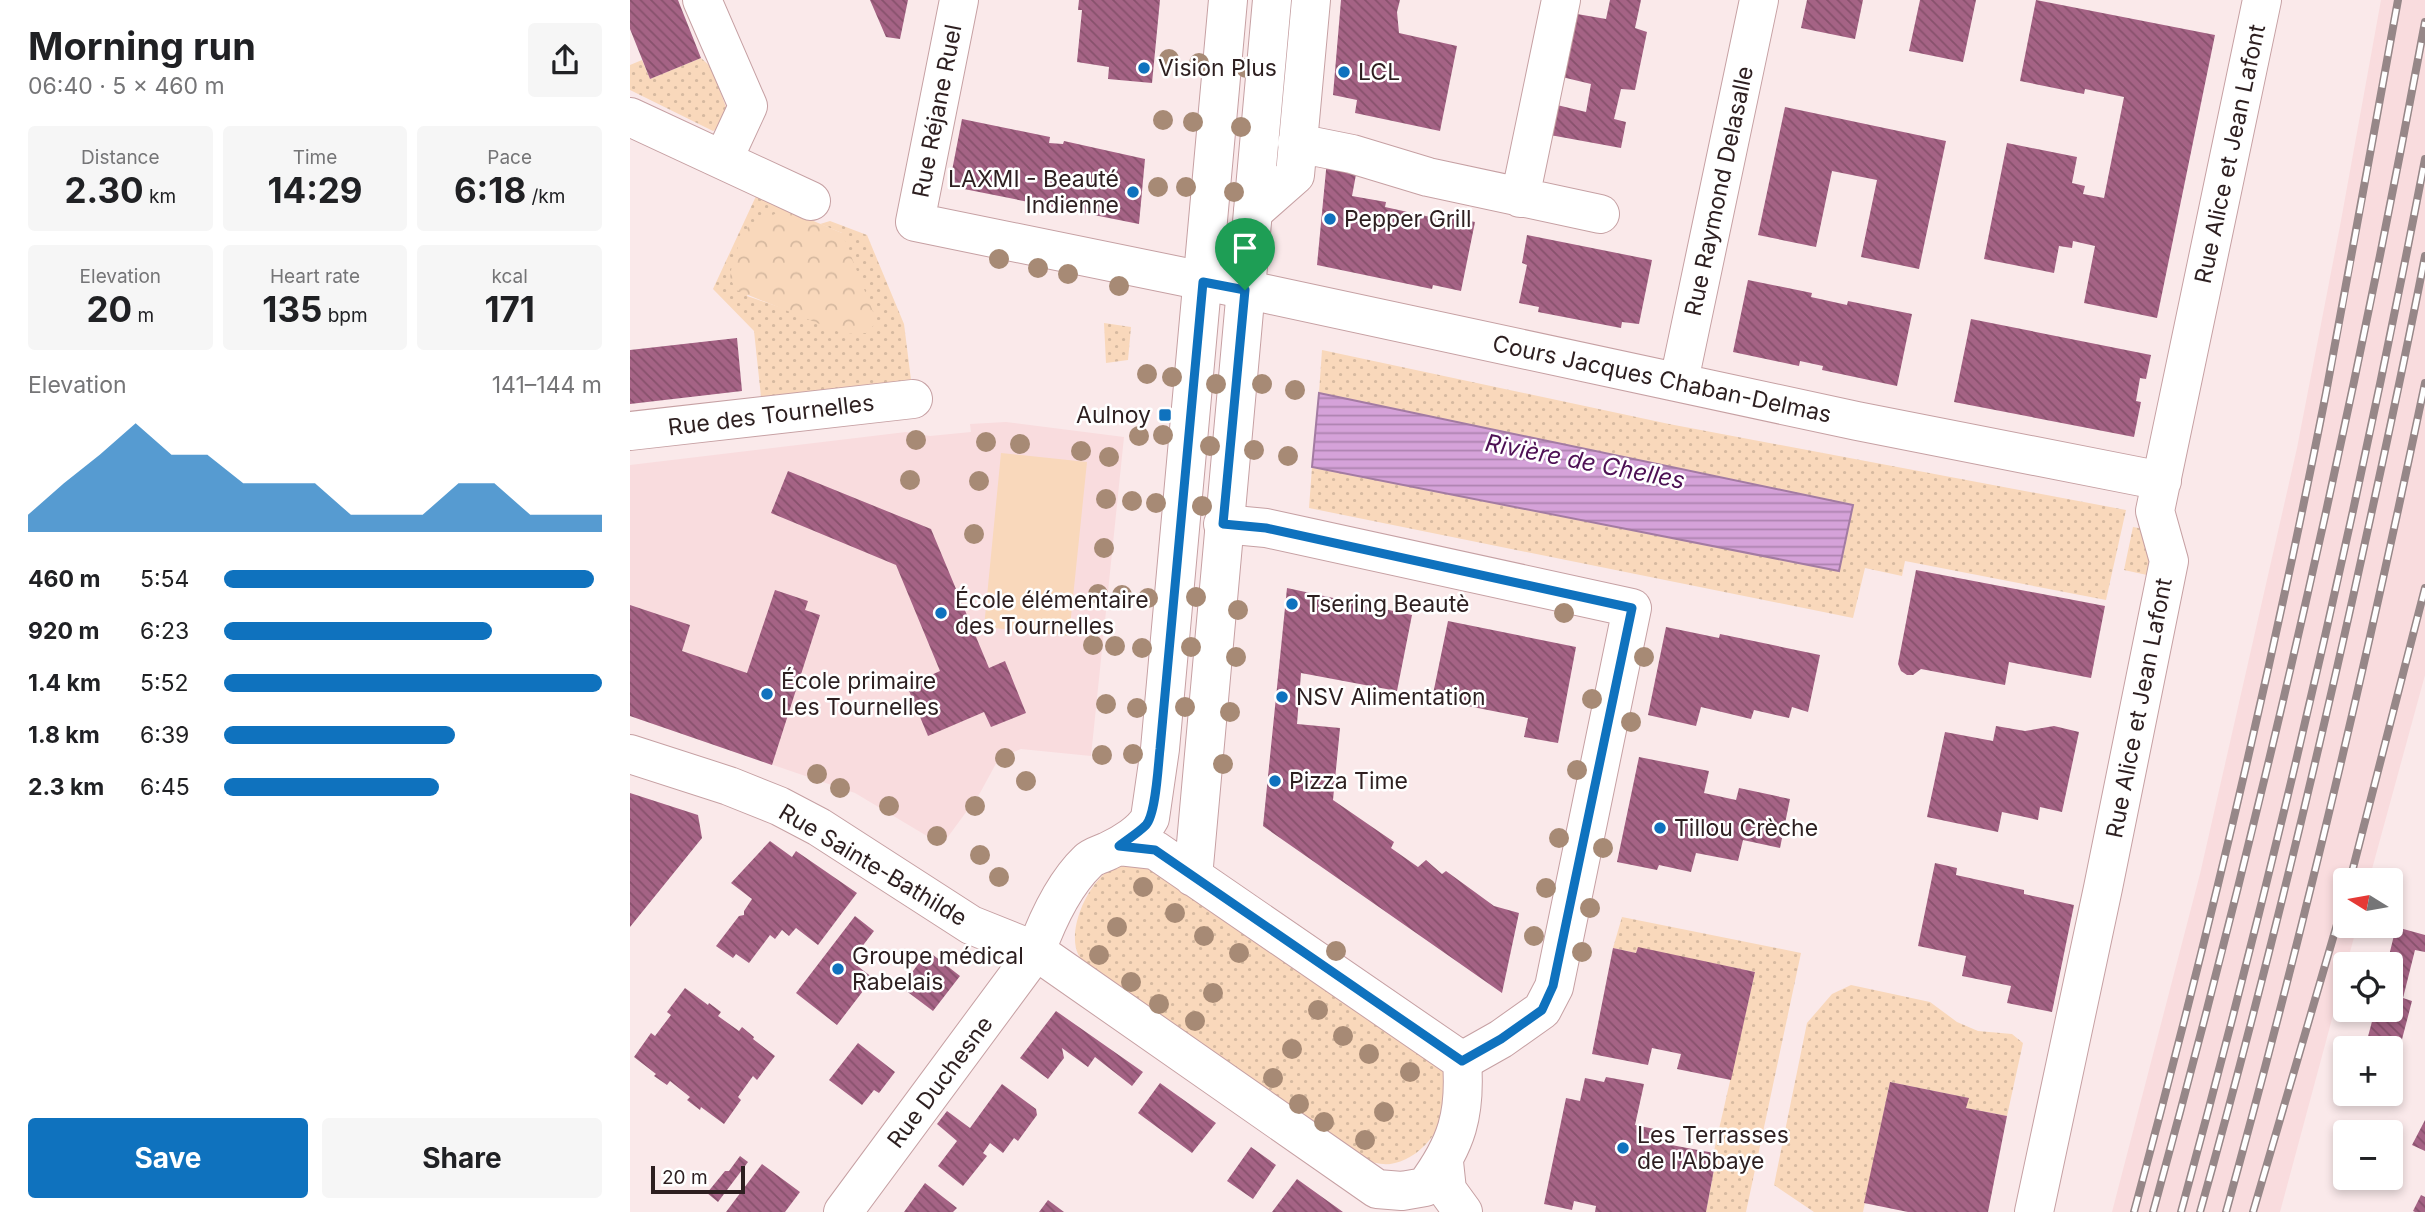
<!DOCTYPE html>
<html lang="en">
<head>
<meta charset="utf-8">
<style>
  :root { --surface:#fff; --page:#f6f6f6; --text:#202124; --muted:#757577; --accent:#0f72be }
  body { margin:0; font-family:Inter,sans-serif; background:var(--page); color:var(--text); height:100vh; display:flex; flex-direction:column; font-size:26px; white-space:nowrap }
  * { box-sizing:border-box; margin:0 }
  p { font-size:23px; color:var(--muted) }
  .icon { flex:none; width:38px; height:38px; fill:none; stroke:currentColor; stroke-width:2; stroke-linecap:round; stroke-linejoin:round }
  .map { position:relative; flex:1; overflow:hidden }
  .sheet { display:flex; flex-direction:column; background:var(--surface); width:630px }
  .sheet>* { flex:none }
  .needle { width:46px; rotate:281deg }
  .buttons { position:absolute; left:1703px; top:868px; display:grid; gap:14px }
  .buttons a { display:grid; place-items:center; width:70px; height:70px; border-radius:7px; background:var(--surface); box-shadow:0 4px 10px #0003; font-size:35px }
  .scale { position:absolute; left:21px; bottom:18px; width:94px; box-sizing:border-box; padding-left:7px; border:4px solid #2d1f20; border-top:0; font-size:19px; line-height:24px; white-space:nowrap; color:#2d1f20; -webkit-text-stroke:5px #fff; paint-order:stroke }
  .pin { position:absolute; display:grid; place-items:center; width:60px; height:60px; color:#fff; margin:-72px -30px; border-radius:50% 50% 50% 0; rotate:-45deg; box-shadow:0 0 7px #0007 }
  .pin .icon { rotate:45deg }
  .round { display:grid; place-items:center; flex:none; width:74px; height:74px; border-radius:7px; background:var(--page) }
  .headline { display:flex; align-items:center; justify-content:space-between; height:119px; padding:0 28px }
  h1 { font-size:38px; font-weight:700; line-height:52px }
  .figures { display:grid; grid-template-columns:repeat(3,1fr); gap:10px; height:119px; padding:7px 28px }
  .figures div { display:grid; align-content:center; border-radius:7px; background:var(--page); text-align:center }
  .figures b { font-size:35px; font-weight:700 }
  .figures small { font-size:19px; font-weight:400 }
  .figures p { font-size:19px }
  .chart { height:196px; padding:14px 28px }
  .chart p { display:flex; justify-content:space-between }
  .chart svg { width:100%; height:126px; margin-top:7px; fill:var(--accent); opacity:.7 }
  .button { display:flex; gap:14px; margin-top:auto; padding:14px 28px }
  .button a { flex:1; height:80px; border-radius:7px; background:var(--accent); color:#fff; font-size:28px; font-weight:700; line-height:80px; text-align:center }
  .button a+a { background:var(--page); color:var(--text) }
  ul { padding:0 28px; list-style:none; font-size:23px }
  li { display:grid; grid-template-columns:112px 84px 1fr; align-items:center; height:52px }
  li i { height:18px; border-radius:9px; background:var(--accent) }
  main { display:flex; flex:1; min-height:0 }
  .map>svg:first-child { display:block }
</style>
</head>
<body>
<main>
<section class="sheet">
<div class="headline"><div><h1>Morning run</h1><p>06:40 · 5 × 460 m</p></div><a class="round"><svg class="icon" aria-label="share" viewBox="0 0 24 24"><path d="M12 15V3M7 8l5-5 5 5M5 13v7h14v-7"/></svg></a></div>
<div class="figures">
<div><p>Distance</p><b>2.30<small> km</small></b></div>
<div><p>Time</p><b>14:29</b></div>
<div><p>Pace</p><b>6:18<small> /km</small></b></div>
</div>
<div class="figures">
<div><p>Elevation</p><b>20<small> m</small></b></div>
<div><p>Heart rate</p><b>135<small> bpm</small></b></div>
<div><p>kcal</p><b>171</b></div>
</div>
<div class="chart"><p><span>Elevation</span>141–144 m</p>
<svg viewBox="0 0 160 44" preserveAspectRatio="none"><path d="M0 44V38L10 27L20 17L30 6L40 17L50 17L60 27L70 27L80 27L90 38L100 38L110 38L120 27L130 27L140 38L150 38L160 38V44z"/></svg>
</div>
<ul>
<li><b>460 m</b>5:54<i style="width:98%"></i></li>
<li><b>920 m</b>6:23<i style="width:71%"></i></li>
<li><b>1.4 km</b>5:52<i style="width:100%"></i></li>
<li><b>1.8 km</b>6:39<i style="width:61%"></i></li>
<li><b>2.3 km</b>6:45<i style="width:57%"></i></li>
</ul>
<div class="button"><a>Save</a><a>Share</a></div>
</section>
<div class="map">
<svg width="1795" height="1212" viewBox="0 0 1795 1212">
  <defs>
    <pattern id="grass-dots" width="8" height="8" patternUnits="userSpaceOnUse" patternTransform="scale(1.75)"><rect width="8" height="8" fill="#f9d8bb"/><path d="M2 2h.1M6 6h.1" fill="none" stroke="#d6b9a0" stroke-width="1.8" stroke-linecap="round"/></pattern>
    <pattern id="park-crowns" width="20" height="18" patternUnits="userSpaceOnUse" patternTransform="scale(1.75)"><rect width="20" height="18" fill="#f9d8bb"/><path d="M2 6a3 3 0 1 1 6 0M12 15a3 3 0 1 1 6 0" fill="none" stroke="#d6b9a0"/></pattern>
    <pattern id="water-rules" width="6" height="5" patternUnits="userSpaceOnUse" patternTransform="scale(1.75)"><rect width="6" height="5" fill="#d5a2d9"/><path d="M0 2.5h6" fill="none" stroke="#ad83b0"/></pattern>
    <pattern id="building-back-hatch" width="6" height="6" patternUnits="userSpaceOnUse" patternTransform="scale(1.75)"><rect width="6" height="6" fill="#a56385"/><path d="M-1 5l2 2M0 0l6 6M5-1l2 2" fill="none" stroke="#87516c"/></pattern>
  </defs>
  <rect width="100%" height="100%" fill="#fae9ea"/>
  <path fill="#f9dcde" d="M1751,0H1795V675L1739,880H1715V926H1727L1650,1212H1482L1570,874L1667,448L1710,226Z
    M376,422L494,437L461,756L391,749L369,758L350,793L312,845L225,793L0,716V465L276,432L300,436L341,432L340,424Z"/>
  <path fill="url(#grass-dots)" d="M71,58L81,67L99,115L95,124L83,131L0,90V65L12,60L20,79Z
    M127,194L162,212L117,296L158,310L212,233L190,224L200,221L237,235L274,324L282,388L132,406L124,331L83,289Z
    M474,323L501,327L498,360L476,363Z
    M692,350L1039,424L1496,510L1476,600L1275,561L1272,576L1235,568L1223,618L679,508L682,467L1208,571L1223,506L689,393Z
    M1503,527L1520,530L1529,557L1517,575L1494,570Z
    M503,864L516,867L806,1058C811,1067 816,1077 817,1088C820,1119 796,1156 765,1163C754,1166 744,1163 734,1159L458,967C455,963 450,959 448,954C436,928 461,875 487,866C492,865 498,864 503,864Z
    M992,917L1171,953L1116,1212H1076L1085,1165L1081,1164L1125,972L1008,948L1006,953L983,948Z
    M1221,985L1300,1002L1327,1022L1348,1031L1382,1034L1393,1043L1377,1116L1336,1108L1338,1098L1260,1082L1233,1212H1184L1144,1185L1177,1023L1202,994Z"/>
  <path fill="url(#park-crowns)" d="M151,211L162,212L212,233L247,322L236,333L214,334L106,290L100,278L102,264L110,241L118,227Z"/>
  <path fill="#f9d8bb" d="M371,453L457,462L439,636L354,627Z"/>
  <path fill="url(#water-rules)" stroke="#a37ba2" stroke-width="2" d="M689,393L1223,505L1209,571L682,467Z"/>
  <path fill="url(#building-back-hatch)" d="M0,0H48L71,58L20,79L0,29Z
    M240,0H278L270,39L256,37Z
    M449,0H530L522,83L478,79L479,67L447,62L452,10H448Z
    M711,0H770L767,12L769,33L827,46L810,131L725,113L727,100L703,95Z
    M980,0H1011L1005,28L1017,32L1005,90L991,89L984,119L996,122L991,148L920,135L927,105L956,112L961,84L932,77L947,14L976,19Z
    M1177,0H1233L1225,39L1171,28Z
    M1290,0H1346L1333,62L1279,51Z
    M1406,0L1585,35L1527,318L1454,303L1465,246L1443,241L1442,248L1429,246L1424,273L1354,259L1377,143L1447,157L1442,183L1455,186L1453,194L1474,198L1494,97L1455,89L1454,94L1390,81Z
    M1155,107L1316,141L1289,269L1231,257L1247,180L1202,171L1186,247L1128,235Z
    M332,119L420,137L419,143L433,144L434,141L515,159L509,224L319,186Z
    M697,160L727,169L722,196L756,202L755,207L814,220L815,215L845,222L831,291L803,285L802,289L687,265Z
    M897,235L1022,260L1009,324L992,322L991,328L908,312L909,307L889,303L897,265L892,263Z
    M1118,280L1182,293L1181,297L1217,305L1218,301L1282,314L1267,386L1192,370L1193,366L1170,361L1169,366L1103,352Z
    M1341,319L1521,355L1516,379L1510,378L1506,401L1511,402L1504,437L1324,402Z
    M107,338L112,391L0,404V350Z
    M158,471L301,529L359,668L375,661L396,713L361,727L354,712L298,736L277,686L310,671L266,565L141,513Z
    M1286,570L1475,606L1461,678L1379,662L1375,685L1291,669L1283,675H1277L1271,671L1268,664Z
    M657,588L782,615L767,691L671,673L667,724L710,728L703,800L764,842L761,848L788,867L796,860L812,874L816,871L864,906L889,913L872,993L633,826Z
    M145,590L178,601L175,610L190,615L142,765L0,716V605L60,625L52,651L117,673Z
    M818,621L946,647L928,743L894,737L898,718L802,699Z
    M1036,627L1089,638L1090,634L1190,655L1178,712L1162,707L1159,718L1124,710L1121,719L1071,707L1066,726L1018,715Z
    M1366,726L1395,731L1424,726L1449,732L1432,812L1410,807L1408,820L1372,812L1368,832L1297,817L1315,732L1363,741Z
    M1009,757L1079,771L1074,793L1106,800L1109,788L1160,799L1150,848L1113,840L1108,861L1066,853L1061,872L1029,865L1027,870L987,862Z
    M0,793L68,815L72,838L0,927Z
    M140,841L162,857L166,851L227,893L188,945L166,928L159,936L152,930L145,939L140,935L119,963L106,954L103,958L86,946L109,916L114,915V911L122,899L101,883Z
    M1305,863L1327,868L1326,875L1394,890V894L1444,905L1422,1012L1377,1003L1381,986L1332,976L1336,956L1288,946Z
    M225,916L244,931L221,961L243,978L207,1025L166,993Z
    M1766,927L1795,935V952L1785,950L1773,998L1782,1001L1764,1070L1760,1068V1048H1735L1745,1010H1760V964H1757Z
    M1008,947L1125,972L1101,1080L1047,1069L1051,1054L1022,1048L1018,1065L962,1054L983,948L1006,953Z
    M298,951L330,976L303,1011L271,987Z
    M55,988L78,1005L79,1003L91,1012L88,1016L109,1031L112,1027L124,1037L123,1039L145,1056L127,1080L123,1076L108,1097L111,1100L94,1124L71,1107L70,1110L57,1100L60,1097L40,1081L37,1085L24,1076L26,1074L4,1057L21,1033L25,1036L41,1015L37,1012Z
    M426,1011L513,1072L502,1086L465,1057L458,1067L432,1048L434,1058L418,1079L390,1058Z
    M228,1043L265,1072L249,1093L244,1090L232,1105L199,1080Z
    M976,1077L1014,1084L1005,1125L1039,1132L1036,1144L1084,1153L1081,1164H1085L1076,1212H965L966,1206L944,1201L942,1210L914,1204L936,1098L950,1101L955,1078L974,1082Z
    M1260,1082L1339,1098L1336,1108L1377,1116L1358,1212H1278L1234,1203Z
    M530,1083L586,1123L562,1153L508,1113Z
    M372,1084L406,1109L407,1115L388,1141L384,1138L373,1153L360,1143L353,1153L357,1156L333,1186L308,1166L327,1141L307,1124L317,1111L340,1128Z
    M1795,1120V1151L1782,1145Z
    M1715,1125L1725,1130L1724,1132H1715V1171L1703,1169Z
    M621,1147L646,1165L623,1199L597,1181Z
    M110,1156L118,1162L88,1202L77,1193L95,1171H99Z
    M132,1164L170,1192L155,1212H96Z
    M667,1179L713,1212H642Z
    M295,1183L327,1208L323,1212H274Z
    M1791,1195L1795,1197V1212H1785L1783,1211Z
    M418,1200L434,1212H409Z"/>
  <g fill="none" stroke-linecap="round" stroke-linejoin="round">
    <g stroke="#c6a0a3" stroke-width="40">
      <path id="minor" d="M72,0L118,106L93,160
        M329,0L285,222L637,294L1227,421L1532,481
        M0,117L181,201
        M667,143L722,154L798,177L970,214
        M890,198L931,0
        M623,212L665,175L681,0
        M1049,381L1129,0
        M0,431L283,399
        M593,524L636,528L1002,608L924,987L912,1010L871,1039L832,1061
        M0,754L99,786L149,806L189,827L341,925L406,951L213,1212
        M1404,1212L1473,888L1539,561L1525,511L1632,0"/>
    </g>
    <g stroke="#c6a0a3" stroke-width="40">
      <path id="major" d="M489,846L525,850L832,1061C836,1114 827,1144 795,1187L772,1191L747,1189L406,951C417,921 435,883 458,861C463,856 472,854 478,851C493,844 513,832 520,818L530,749L598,0
        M563,877L642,0
        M814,1162L817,1190L833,1212"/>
    </g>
    <use href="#minor" stroke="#fff" stroke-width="38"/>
    <use href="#major" stroke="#fff" stroke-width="38"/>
    <g stroke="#968788" stroke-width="8">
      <path id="rail" d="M1720,880L1795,588
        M1504,1212C1577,942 1642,668 1696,393C1721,262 1744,131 1768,0
        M1523,1212C1631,819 1721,423 1795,22
        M1551,1212C1646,864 1727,514 1795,159
        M1570,1212C1627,1009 1677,803 1723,597C1748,484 1773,370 1795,256
        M1596,1212C1672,938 1737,662 1795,383
        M1623,1212L1715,897"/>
    </g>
    <use href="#rail" stroke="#fff" stroke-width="5" stroke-dasharray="16" stroke-linecap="butt"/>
  </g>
  <g fill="#a78a75">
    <circle cx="539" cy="59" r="10"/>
    <circle cx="569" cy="63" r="10"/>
    <circle cx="616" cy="68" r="10"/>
    <circle cx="533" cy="120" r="10"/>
    <circle cx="563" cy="122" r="10"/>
    <circle cx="611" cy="127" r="10"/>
    <circle cx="528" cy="187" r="10"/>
    <circle cx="556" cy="187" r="10"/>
    <circle cx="604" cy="192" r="10"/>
    <circle cx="369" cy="259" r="10"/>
    <circle cx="408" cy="268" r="10"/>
    <circle cx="438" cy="274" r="10"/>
    <circle cx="489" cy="286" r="10"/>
    <circle cx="517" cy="374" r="10"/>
    <circle cx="542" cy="377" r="10"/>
    <circle cx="586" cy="384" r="10"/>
    <circle cx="632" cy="384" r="10"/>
    <circle cx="665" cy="390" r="10"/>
    <circle cx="533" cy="435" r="10"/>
    <circle cx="509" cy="436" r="10"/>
    <circle cx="286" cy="440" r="10"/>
    <circle cx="356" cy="442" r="10"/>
    <circle cx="390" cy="444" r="10"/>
    <circle cx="580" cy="446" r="10"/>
    <circle cx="624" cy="450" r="10"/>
    <circle cx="451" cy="451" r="10"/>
    <circle cx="658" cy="456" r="10"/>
    <circle cx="479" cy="457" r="10"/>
    <circle cx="280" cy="480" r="10"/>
    <circle cx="349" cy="481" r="10"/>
    <circle cx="476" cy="499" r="10"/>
    <circle cx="502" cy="501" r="10"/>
    <circle cx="526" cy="503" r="10"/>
    <circle cx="572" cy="506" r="10"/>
    <circle cx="344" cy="534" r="10"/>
    <circle cx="474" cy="548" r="10"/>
    <circle cx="468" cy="594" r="10"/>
    <circle cx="492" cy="595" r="10"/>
    <circle cx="566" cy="597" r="10"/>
    <circle cx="518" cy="598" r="10"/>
    <circle cx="608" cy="610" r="10"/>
    <circle cx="934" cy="613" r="10"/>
    <circle cx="463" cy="645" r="10"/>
    <circle cx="485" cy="646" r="10"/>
    <circle cx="561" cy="647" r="10"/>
    <circle cx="512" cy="648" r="10"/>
    <circle cx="606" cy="657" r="10"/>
    <circle cx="1014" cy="657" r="10"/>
    <circle cx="962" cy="699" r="10"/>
    <circle cx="476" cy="704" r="10"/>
    <circle cx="555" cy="707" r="10"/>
    <circle cx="507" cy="708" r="10"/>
    <circle cx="600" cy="712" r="10"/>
    <circle cx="1001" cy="722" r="10"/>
    <circle cx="503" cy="754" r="10"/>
    <circle cx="472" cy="755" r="10"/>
    <circle cx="375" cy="758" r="10"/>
    <circle cx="593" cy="764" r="10"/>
    <circle cx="947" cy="770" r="10"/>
    <circle cx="187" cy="774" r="10"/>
    <circle cx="396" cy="781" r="10"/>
    <circle cx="210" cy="788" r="10"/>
    <circle cx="259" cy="806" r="10"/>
    <circle cx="345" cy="806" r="10"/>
    <circle cx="307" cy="836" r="10"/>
    <circle cx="929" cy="838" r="10"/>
    <circle cx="973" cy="848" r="10"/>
    <circle cx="350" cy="855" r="10"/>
    <circle cx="369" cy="877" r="10"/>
    <circle cx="513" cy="887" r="10"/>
    <circle cx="916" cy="888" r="10"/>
    <circle cx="960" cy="908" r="10"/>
    <circle cx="545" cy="913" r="10"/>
    <circle cx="487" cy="927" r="10"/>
    <circle cx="574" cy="936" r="10"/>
    <circle cx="904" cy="936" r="10"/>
    <circle cx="706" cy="951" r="10"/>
    <circle cx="952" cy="952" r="10"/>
    <circle cx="609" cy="953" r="10"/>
    <circle cx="469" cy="955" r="10"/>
    <circle cx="501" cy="982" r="10"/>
    <circle cx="583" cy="993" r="10"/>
    <circle cx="529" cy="1004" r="10"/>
    <circle cx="688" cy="1010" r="10"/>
    <circle cx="565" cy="1021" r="10"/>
    <circle cx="713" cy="1036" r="10"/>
    <circle cx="662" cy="1049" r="10"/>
    <circle cx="739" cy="1054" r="10"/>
    <circle cx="780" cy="1072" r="10"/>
    <circle cx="643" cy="1078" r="10"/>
    <circle cx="669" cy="1104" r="10"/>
    <circle cx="754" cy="1112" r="10"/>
    <circle cx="694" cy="1122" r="10"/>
    <circle cx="735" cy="1140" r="10"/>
  </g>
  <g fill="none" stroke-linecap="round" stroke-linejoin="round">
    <g stroke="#fff" stroke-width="14">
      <path id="route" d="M573,282L615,290L593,524L636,528L1002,608L923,986L912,1010L871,1039L832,1061L525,850L489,846C498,839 508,833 516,825C526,814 528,766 530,749Z"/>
    </g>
    <use href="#route" stroke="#0f72be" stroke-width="9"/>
  </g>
  <g fill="#0f72be" stroke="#fff" stroke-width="2.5">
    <circle cx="514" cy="68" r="7"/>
    <circle cx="714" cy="72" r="7"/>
    <circle cx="503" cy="192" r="7"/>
    <circle cx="700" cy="219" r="7"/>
    <rect x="528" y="408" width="14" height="14" rx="3.5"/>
    <circle cx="662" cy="604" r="7"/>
    <circle cx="311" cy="613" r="7"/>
    <circle cx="137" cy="694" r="7"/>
    <circle cx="652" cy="697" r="7"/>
    <circle cx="645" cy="781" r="7"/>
    <circle cx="1030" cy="828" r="7"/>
    <circle cx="208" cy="969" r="7"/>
    <circle cx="993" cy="1148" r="7"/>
  </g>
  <g text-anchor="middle" stroke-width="5" stroke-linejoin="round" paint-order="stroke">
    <g font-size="23" fill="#2d1f20" stroke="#fff" text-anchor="start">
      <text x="528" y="76">Vision Plus</text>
      <text x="728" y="80">LCL</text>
      <text x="489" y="187" text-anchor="end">LAXMI - Beauté<tspan x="489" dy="26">Indienne</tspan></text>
      <text x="714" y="227">Pepper Grill</text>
      <text x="521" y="423" text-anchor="end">Aulnoy</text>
      <text x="325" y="608">École élémentaire<tspan x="325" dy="26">des Tournelles</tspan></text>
      <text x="676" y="612">Tsering Beautè</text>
      <text x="151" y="689">École primaire<tspan x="151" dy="26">Les Tournelles</tspan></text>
      <text x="666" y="705">NSV Alimentation</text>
      <text x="659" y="789">Pizza Time</text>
      <text x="1044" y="836">Tillou Crèche</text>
      <text x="222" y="964">Groupe médical<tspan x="222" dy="26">Rabelais</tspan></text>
      <text x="1007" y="1143">Les Terrasses<tspan x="1007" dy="26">de l'Abbaye</tspan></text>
    </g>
    <g font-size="23" fill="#2d1f20" stroke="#fff">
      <text transform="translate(307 111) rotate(-79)" y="8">Rue Réjane Ruel</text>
      <text transform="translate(1600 154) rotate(-78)" y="8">Rue Alice et Jean Lafont</text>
      <text transform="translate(1089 191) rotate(-78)" y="8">Rue Raymond Delasalle</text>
      <text transform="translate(1032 379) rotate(12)" y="8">Cours Jacques Chaban-Delmas</text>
      <text transform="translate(141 415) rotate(-7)" y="8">Rue des Tournelles</text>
      <text transform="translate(1509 708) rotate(-79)" y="8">Rue Alice et Jean Lafont</text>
      <text transform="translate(243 865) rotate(31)" y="8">Rue Sainte-Bathilde</text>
      <text transform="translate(310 1082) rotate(-53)" y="8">Rue Duchesne</text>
    </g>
    <g font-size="24" font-style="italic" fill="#4d1054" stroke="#fff">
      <text transform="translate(955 462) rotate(11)" y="8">Rivière de Chelles</text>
    </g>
  </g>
</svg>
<div class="buttons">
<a><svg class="needle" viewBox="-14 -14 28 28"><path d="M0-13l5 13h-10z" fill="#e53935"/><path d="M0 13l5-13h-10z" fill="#757577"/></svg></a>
<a><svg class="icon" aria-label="locate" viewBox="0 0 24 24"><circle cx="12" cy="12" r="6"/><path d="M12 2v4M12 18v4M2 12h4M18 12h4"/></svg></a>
<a>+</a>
<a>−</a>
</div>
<div class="scale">20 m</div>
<div class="pin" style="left:615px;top:290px;background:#1e9e55"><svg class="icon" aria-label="arrive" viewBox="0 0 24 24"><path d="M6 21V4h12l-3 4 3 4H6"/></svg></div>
</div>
</main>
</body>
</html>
